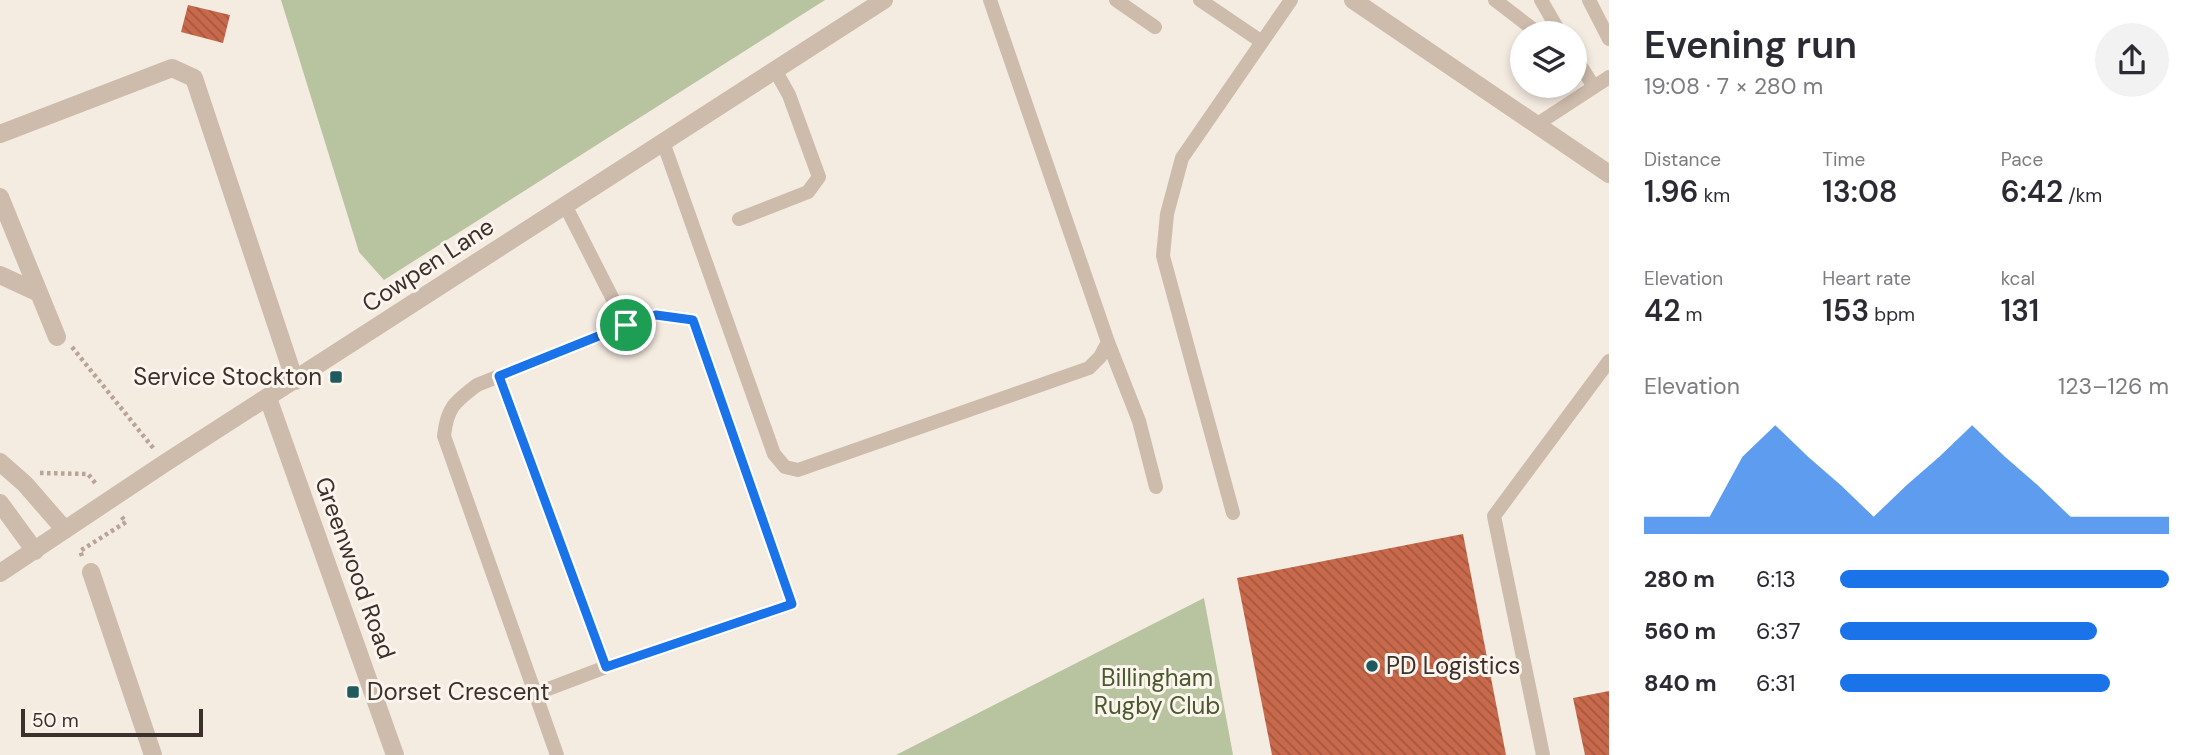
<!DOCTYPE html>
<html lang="en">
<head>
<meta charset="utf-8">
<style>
  :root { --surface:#fff; --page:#f2f2f3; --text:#2b2b33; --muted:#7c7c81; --accent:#1a73e8 }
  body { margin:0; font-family:"DM Sans",sans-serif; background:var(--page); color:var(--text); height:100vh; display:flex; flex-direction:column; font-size:26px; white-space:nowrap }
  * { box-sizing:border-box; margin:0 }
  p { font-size:23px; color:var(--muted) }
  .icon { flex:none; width:38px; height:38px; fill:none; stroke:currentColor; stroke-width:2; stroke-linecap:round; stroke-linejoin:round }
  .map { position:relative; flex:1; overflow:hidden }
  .sheet { display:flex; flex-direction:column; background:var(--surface); width:595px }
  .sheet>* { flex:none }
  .buttons { position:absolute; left:1510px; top:21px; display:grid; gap:14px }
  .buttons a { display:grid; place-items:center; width:77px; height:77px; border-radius:50%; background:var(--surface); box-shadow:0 4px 10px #0003; font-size:35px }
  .scale { position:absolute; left:21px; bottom:18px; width:182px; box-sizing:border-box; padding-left:7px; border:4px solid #3b302b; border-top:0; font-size:19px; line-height:24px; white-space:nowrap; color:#3b302b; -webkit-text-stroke:5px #fbf5ee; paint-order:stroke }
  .pin { position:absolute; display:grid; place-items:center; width:60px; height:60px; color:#fff; margin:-30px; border:4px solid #fff; border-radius:50%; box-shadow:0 2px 7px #0007 }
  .round { display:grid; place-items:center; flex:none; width:74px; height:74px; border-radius:37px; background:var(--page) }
  .overview { display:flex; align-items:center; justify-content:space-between; height:119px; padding:0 35px }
  h1 { font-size:38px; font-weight:600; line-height:52px }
  .stats { display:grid; grid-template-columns:repeat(3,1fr); gap:10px; height:119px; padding:7px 35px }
  .stats div { display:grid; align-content:center }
  .stats b { font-size:30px; font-weight:600 }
  .stats small { font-size:19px; font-weight:400 }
  .stats p { font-size:19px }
  .chart { height:196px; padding:14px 35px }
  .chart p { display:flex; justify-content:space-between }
  .chart svg { width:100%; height:126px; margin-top:7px; fill:var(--accent); opacity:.7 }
  ul { padding:0 35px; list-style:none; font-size:23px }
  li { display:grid; grid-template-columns:112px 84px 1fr; align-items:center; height:52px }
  li i { height:18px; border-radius:9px; background:var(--accent) }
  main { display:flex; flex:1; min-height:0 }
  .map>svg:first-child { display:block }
</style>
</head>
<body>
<main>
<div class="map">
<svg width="1609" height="755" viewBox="0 0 1609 755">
  <defs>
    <pattern id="building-back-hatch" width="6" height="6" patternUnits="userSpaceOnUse" patternTransform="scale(1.75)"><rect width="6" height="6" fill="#c8694b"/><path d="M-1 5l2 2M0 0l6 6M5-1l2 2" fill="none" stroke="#a4573f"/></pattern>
  </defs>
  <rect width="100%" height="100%" fill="#f4ebe1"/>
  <path fill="#b8c4a0" d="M281,0H825L384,280L359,252Z
    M1204,598L1233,755H896Z"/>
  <path fill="url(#building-back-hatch)" d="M188,5L230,15L223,43L181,32Z
    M1463,534L1506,755H1272L1237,578Z
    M1609,691V755H1585L1573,698Z"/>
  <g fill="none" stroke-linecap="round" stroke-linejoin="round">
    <path stroke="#b9a596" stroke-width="4.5" stroke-dasharray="3.5 3.5" stroke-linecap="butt" d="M72,347L154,449
      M40,473L88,474L96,484
      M82,556L80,551L126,522L121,516"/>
    <path stroke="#cdbbac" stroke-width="14" d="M1116,0L1155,27
      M1200,0L1262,42L1291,0
      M1495,0L1538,33
      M1541,0L1560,33
      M1589,0L1609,39
      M1575,57L1594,87
      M1536,125L1609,77
      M663,142L774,454L785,467L798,470L1089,368L1100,357L1108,342L990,0
      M565,205L626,325
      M739,219L808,192L819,177L789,95L775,70
      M1108,342L1139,421L1156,487
      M499,376L606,667
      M1233,513L1163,256L1167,214L1182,158L1262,42
      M535,694L606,667L792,604L693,320L656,315L626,325L477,385C455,402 447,407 444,436L557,755
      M1543,755L1494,516L1609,361"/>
    <path stroke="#cdbbac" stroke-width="18" d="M1353,0L1609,174
      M0,134L172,68L194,78L295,381
      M0,197L57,337
      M0,275L39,293
      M268,398L395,755
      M91,572L153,755"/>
    <path stroke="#cdbbac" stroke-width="18" d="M0,462L25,484L65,530
      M0,503L35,551
      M0,573L165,463L884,0"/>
  </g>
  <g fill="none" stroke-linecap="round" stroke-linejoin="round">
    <g stroke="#fff" stroke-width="14">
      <path id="route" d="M656,315L693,320L792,604L606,667L499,376L626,325Z"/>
    </g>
    <use href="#route" stroke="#1a73e8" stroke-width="9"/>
  </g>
  <g fill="#1f5a5e" stroke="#fbf5ee" stroke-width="2.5">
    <rect x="329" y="370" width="14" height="14" rx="3.5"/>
    <circle cx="1372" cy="666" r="7"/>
    <rect x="346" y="685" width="14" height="14" rx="3.5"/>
  </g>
  <g text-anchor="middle" stroke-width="6" stroke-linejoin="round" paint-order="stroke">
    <g font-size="24" fill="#3b302b" stroke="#fbf5ee">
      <text transform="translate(428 265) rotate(-33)" y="8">Cowpen Lane</text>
      <text transform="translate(355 568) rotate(70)" y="8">Greenwood Road</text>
    </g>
    <g font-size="24" fill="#3b302b" stroke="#fbf5ee" text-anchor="start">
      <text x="322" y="385" text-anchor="end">Service Stockton</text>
      <text x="1386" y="674">PD Logistics</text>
      <text x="367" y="700">Dorset Crescent</text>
    </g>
    <g font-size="24" fill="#4a5a2e" stroke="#fbf5ee">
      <text x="1157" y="686">Billingham<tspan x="1157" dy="28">Rugby Club</tspan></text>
    </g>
  </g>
</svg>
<div class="buttons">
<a><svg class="icon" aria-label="layers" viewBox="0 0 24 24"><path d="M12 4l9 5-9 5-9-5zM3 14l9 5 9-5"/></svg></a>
</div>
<div class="scale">50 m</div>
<div class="pin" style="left:626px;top:325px;background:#1e9e55"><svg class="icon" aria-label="arrive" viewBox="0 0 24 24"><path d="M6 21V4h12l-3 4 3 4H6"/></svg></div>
</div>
<section class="sheet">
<div class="overview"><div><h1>Evening run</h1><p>19:08 · 7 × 280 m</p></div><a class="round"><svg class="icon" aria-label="share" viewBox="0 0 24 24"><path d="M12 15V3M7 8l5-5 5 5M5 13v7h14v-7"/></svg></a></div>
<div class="stats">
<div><p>Distance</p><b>1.96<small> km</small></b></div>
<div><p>Time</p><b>13:08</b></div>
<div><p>Pace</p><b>6:42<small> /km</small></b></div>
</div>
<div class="stats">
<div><p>Elevation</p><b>42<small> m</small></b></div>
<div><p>Heart rate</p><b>153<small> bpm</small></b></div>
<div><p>kcal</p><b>131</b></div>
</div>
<div class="chart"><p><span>Elevation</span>123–126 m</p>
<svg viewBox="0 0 160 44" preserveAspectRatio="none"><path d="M0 44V38L10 38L20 38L30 17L40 6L50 17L60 27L70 38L80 27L90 17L100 6L110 17L120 27L130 38L140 38L150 38L160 38V44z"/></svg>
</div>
<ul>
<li><b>280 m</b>6:13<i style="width:100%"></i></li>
<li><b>560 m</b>6:37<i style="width:78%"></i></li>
<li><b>840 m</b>6:31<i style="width:82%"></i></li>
</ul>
</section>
</main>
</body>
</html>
